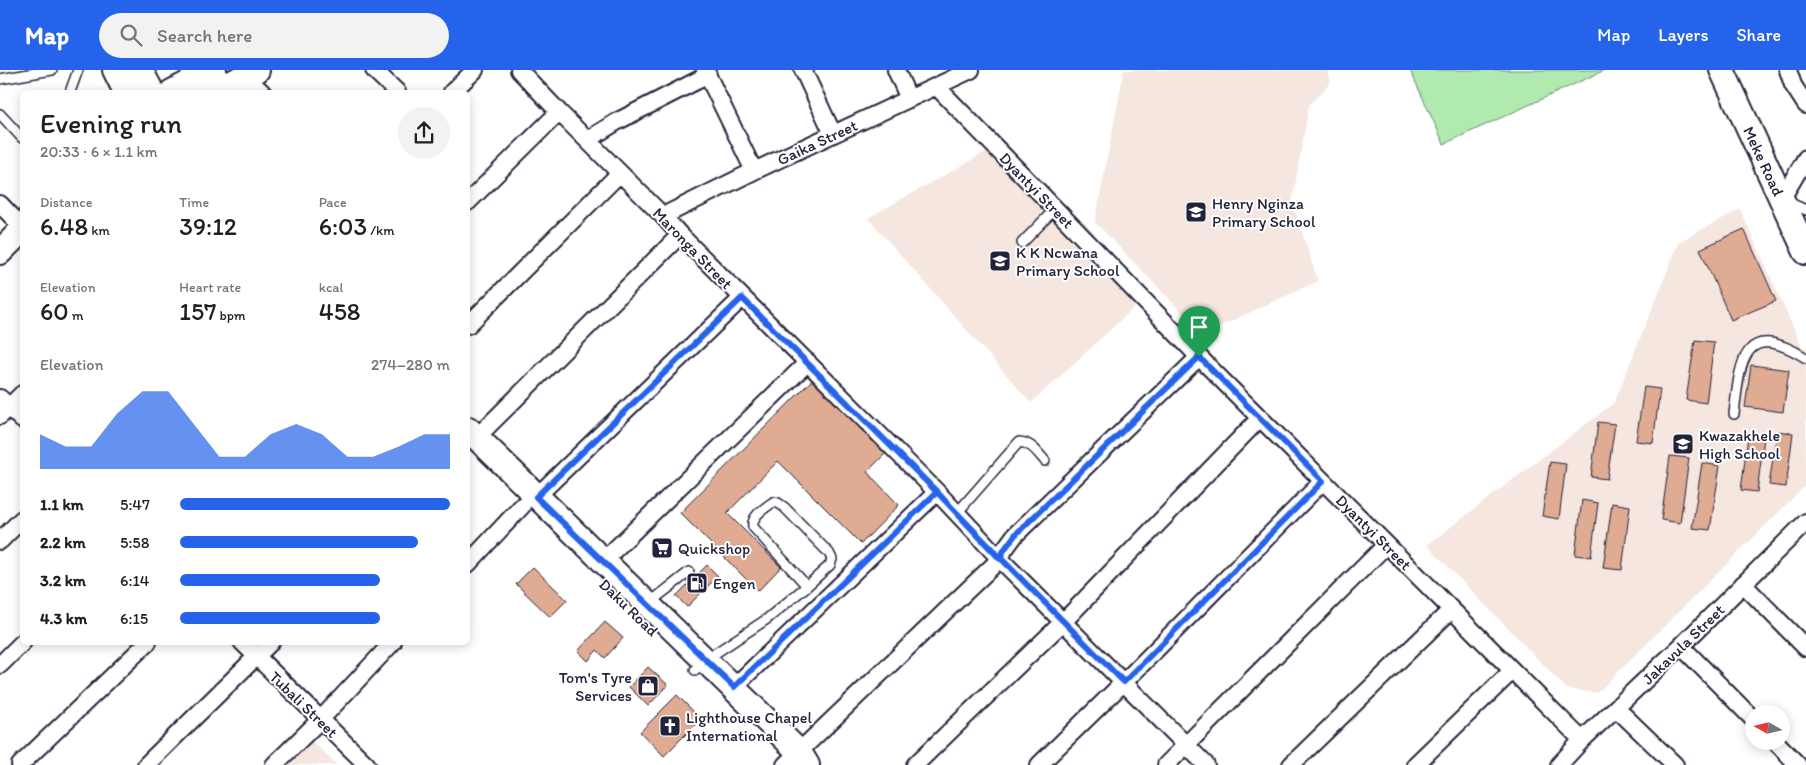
<!DOCTYPE html>
<html lang="en">
<head>
<meta charset="utf-8">
<style>
  :root { --surface:#fff; --page:#f2f2f2; --text:#202124; --muted:#757577; --accent:#2563eb }
  body { margin:0; font-family:Itim,sans-serif; background:var(--page); color:var(--text); height:100vh; display:flex; flex-direction:column; font-size:19px; white-space:nowrap }
  * { box-sizing:border-box; margin:0 }
  p { font-size:16px; color:var(--muted) }
  .icon { flex:none; width:28px; height:28px; fill:none; stroke:currentColor; stroke-width:2; stroke-linecap:round; stroke-linejoin:round }
  .map { position:relative; flex:1; overflow:hidden }
  .panel { position:absolute; left:20px; top:20px; width:450px; height:555px; display:flex; flex-direction:column; background:var(--surface); border-radius:8px; box-shadow:0 2px 12px #0003 }
  .panel>* { flex:none }
  .needle { width:32px; rotate:278deg }
  .buttons { position:absolute; left:1745px; top:635px; display:grid; gap:10px }
  .buttons a { display:grid; place-items:center; width:45px; height:45px; border-radius:50%; background:var(--surface); box-shadow:0 2px 12px #0003; font-size:25px }
  .pin { position:absolute; display:grid; place-items:center; width:42px; height:42px; color:#fff; margin:-51px -21px; border-radius:50% 50% 50% 0; rotate:-45deg; box-shadow:0 0 5px #0007 }
  .pin .icon { rotate:45deg }
  .round { display:grid; place-items:center; flex:none; width:52px; height:52px; border-radius:26px; background:var(--page) }
  .overview { display:flex; align-items:center; justify-content:space-between; height:85px; padding:0 20px }
  h1 { font-size:28px; font-weight:600; line-height:38px }
  .figures { display:grid; grid-template-columns:repeat(3,1fr); gap:8px; height:85px; padding:5px 20px }
  .figures div { display:grid; align-content:center }
  .figures b { font-size:25px; font-weight:600 }
  .figures small { font-size:14px; font-weight:400 }
  .figures p { font-size:14px }
  .chart { height:140px; padding:10px 20px }
  .chart p { display:flex; justify-content:space-between }
  .chart svg { width:100%; height:90px; margin-top:5px; fill:var(--accent); opacity:.7 }
  ul { padding:0 20px; list-style:none; font-size:16px }
  li { display:grid; grid-template-columns:80px 60px 1fr; align-items:center; height:38px }
  li i { height:12px; border-radius:6px; background:var(--accent) }
  header { display:flex; align-items:center; gap:30px; box-sizing:border-box; height:70px; padding:0 25px; background:var(--accent); color:#fff }
  header strong { font-size:24px }
  nav { display:flex; gap:28px; margin-inline-start:auto; font-size:18px }
  .search { width:350px; height:45px; background:var(--page); display:flex; align-items:center; gap:12px; box-sizing:border-box; padding:0 18px; border-radius:28px; color:var(--muted); font-size:19px }
  .map>svg:first-child { display:block }
</style>
</head>
<body>
<header>
<strong>Map</strong>
<div class="search"><svg class="icon" aria-label="search" viewBox="0 0 24 24"><circle cx="10" cy="10" r="6"/><path d="M15 15l6 6"/></svg>Search here</div>
<nav><a>Map</a><a>Layers</a><a>Share</a></nav>
</header>
<div class="map">
<svg width="1806" height="695" viewBox="0 0 1806 695">
  <rect width="100%" height="100%" fill="#fff"/>
  <filter id="ink" filterUnits="userSpaceOnUse"><feTurbulence type="fractalNoise" baseFrequency=".02" numOctaves="2"/><feDisplacementMap in="SourceGraphic" scale="10" xChannelSelector="R" yChannelSelector="G"/><feConvolveMatrix kernelMatrix="1 2 1 2 8 2 1 2 1" color-interpolation-filters="sRGB"/></filter>
  <g filter="url(#ink)">
    <path fill="#f5e6df" d="M1124,0H1327L1331,12L1309,35L1292,132L1318,211L1203,264L1095,152Z
      M986,82L1138,234L1031,333L868,148Z
      M1740,139L1802,277L1806,278V415L1597,623L1567,619L1427,475L1614,333L1679,172Z
      M310,669L337,695H283Z"/>
    <path fill="#b0eaaf" stroke="#698675" d="M1410,0H1605L1444,74Z"/>
    <path fill="#dfab93" stroke="#22223b" d="M1744,159L1776,231L1731,250L1700,179Z
      M1695,270L1714,272L1706,333L1686,330Z
      M1751,295L1789,300L1783,342L1745,337Z
      M814,308L888,381L867,402L899,435L861,474L778,391L727,443L781,497L758,521L680,443Z
      M1644,317L1660,319L1653,373L1636,371Z
      M1598,352L1615,354L1607,409L1591,407Z
      M1777,361L1793,363L1786,417L1769,415Z
      M1748,366L1764,368L1757,422L1741,420Z
      M1670,386L1689,388L1680,453L1661,450Z
      M1550,392L1566,394L1559,449L1542,446Z
      M1702,393L1720,396L1710,460L1692,458Z
      M1582,430L1598,433L1591,487L1575,485Z
      M1612,433L1630,436L1622,500L1603,498Z
      M707,495L718,506L687,537L676,526Z
      M533,497L567,530L550,547L516,514Z
      M605,552L623,568L605,588L597,580L588,591L578,581Z
      M648,597L668,615L648,636L629,617Z
      M677,625L701,649L664,686L640,662Z"/>
    <g fill="none" stroke-linecap="round" stroke-linejoin="round">
      <g stroke="#22223b" stroke-width="12">
        <path id="lane" d="M0,9L52,0
          M70,22L78,0
          M0,44L22,68
          M1788,132L1806,140
          M1022,173L1055,139
          M1734,344C1740,293 1742,248 1806,288
          M957,443L1019,372C1032,373 1037,382 1045,391
          M648,534L689,502
          M695,600L705,590L767,549L807,516L830,495L832,489L829,483L784,437L778,433L773,432C765,438 751,446 753,457L807,516"/>
      </g>
      <g stroke="#22223b" stroke-width="20">
        <path id="street" d="M374,0L397,22
          M519,0L559,42L663,146L680,165L937,422L1000,489L1206,695
          M705,0L754,101
          M803,0L833,64
          M896,0L909,29
          M1788,0L1793,15L1806,35
          M245,7L262,22
          M937,17L1199,287L1582,670
          M452,22L475,0
          M587,70L618,51L708,5
          M1782,128L1806,88
          M468,132L559,42
          M0,134L22,157
          M663,146L754,101L971,0
          M468,255L620,103
          M0,328L22,350
          M0,346L22,324
          M476,368L680,165
          M536,427L742,228
          M0,471L22,449
          M603,491L808,292
          M468,494L522,436
          M1743,514L1806,578
          M242,572L367,695
          M1681,576L1754,650
          M0,595L23,572
          M734,617L937,422
          M1616,638L1675,695
          M1775,671L1798,695
          M20,695L148,572
          M146,695L271,572
          M274,695L321,649L393,572
          M785,695L1000,489L1004,480L1015,465L1199,287
          M915,695L1064,551L1260,348
          M1039,695L1124,612L1323,411
          M1166,695L1386,475
          M1291,695L1451,540
          M1415,695L1512,601
          M1559,695L1582,670L1681,576L1806,452"/>
      </g>
      <g stroke="#22223b" stroke-width="28">
        <path id="secondary" d="M115,0L126,22
          M140,0L152,22
          M1722,0L1806,182
          M172,22L214,0
          M214,22L257,0
          M0,182L22,160
          M468,359L799,682L807,695"/>
      </g>
      <use href="#lane" stroke="#fff" stroke-width="9"/>
      <use href="#street" stroke="#fff" stroke-width="16"/>
      <use href="#secondary" stroke="#fff" stroke-width="24"/>
    </g>
  </g>
  <g fill="none" stroke-linecap="round" stroke-linejoin="round" filter="url(#ink)">
    <g stroke="#fff" stroke-width="10">
      <path id="route" d="M1199,287L1015,465L1004,480L1000,489L937,422L742,228L536,427L734,617L937,422C998,487 1061,549 1124,612L1323,411L1199,287"/>
    </g>
    <use href="#route" stroke="#2563eb" stroke-width="6"/>
  </g>
  <defs>
    <g id="school-square" transform="scale(1.125)"><rect x="-9" y="-9" width="18" height="18" rx="4" fill="#22223b" stroke="#fff"/><path d="M0-5L7-2L0 1L-7-2ZM-4 1L0 2.5L4 1V4Q0 6-4 4Z" fill="#fff"/></g>
    <g id="supermarket-square" transform="scale(1.125)"><rect x="-9" y="-9" width="18" height="18" rx="4" fill="#22223b" stroke="#fff"/><path d="M-6-5.5h2.5l.6 2H6L4.5 2H-2.5L-4.4-4H-6ZM-1.5 3.2a1.3 1.3 0 1 0 .1 0ZM3 3.2a1.3 1.3 0 1 0 .1 0Z" fill="#fff"/></g>
    <g id="fuel-square" transform="scale(1.125)"><rect x="-9" y="-9" width="18" height="18" rx="4" fill="#22223b" stroke="#fff"/><path d="M-5.5-6h7V0h2V4h1.3V-2.5L3-4.5l.8-.8L6-3V5H2.5V1h-1V6h-7ZM-4.2-4.7v3.2H.2V-4.7Z" fill="#fff"/></g>
    <g id="shop-square" transform="scale(1.125)"><rect x="-9" y="-9" width="18" height="18" rx="4" fill="#22223b" stroke="#fff"/><path d="M-5-2.5h2.3a2.7 3.5 0 0 1 5.4 0H5L5.5 6h-11ZM-1.5-2.5h3a1.5 2.3 0 0 0-3 0Z" fill="#fff"/></g>
    <g id="church-square" transform="scale(1.125)"><rect x="-9" y="-9" width="18" height="18" rx="4" fill="#22223b" stroke="#fff"/><path d="M-1.2-6h2.4v3.5h3.3v2.4h-3.3V6h-2.4V-.1h-3.3v-2.4h3.3Z" fill="#fff"/></g>
  </defs>
  <g fill-rule="evenodd">
    <use href="#school-square" x="1196" y="142"/>
    <use href="#school-square" x="1000" y="191"/>
    <use href="#school-square" x="1683" y="374"/>
    <use href="#supermarket-square" x="662" y="478"/>
    <use href="#fuel-square" x="697" y="513"/>
    <use href="#shop-square" x="648" y="616"/>
    <use href="#church-square" x="670" y="656"/>
  </g>
  <g text-anchor="middle" stroke-width="4" stroke-linejoin="round" paint-order="stroke">
    <g font-size="16" fill="#22223b" stroke="#fff">
      <text transform="translate(817 72) rotate(-25)" y="6">Gaika Street</text>
      <text transform="translate(1764 91) rotate(65)" y="6">Meke Road</text>
      <text transform="translate(1037 120) rotate(46)" y="6">Dyantyi Street</text>
      <text transform="translate(693 178) rotate(46)" y="6">Maronga Street</text>
      <text transform="translate(1374 462) rotate(45)" y="6">Dyantyi Street</text>
      <text transform="translate(629 537) rotate(44)" y="6">Daku Road</text>
      <text transform="translate(1683 574) rotate(-44)" y="6">Jakavula Street</text>
      <text transform="translate(304 634) rotate(44)" y="6">Tubali Street</text>
    </g>
    <g font-size="16" fill="#22223b" stroke="#fff" text-anchor="start">
      <text x="1212" y="139">Henry Nginza<tspan x="1212" dy="18">Primary School</tspan></text>
      <text x="1016" y="188">K K Ncwana<tspan x="1016" dy="18">Primary School</tspan></text>
      <text x="1699" y="371">Kwazakhele<tspan x="1699" dy="18">High School</tspan></text>
      <text x="678" y="484">Quickshop</text>
      <text x="713" y="519">Engen</text>
      <text x="632" y="613" text-anchor="end">Tom's Tyre<tspan x="632" dy="18">Services</tspan></text>
      <text x="686" y="653">Lighthouse Chapel<tspan x="686" dy="18">International</tspan></text>
    </g>
  </g>
</svg>
<div class="buttons">
<a><svg class="needle" viewBox="-14 -14 28 28"><path d="M0-13l5 13h-10z" fill="#e53935"/><path d="M0 13l5-13h-10z" fill="#757577"/></svg></a>
</div>
<div class="pin" style="left:1199px;top:287px;background:#1e9e55"><svg class="icon" aria-label="arrive" viewBox="0 0 24 24"><path d="M6 21V4h12l-3 4 3 4H6"/></svg></div>
<section class="panel">
<div class="overview"><div><h1>Evening run</h1><p>20:33 · 6 × 1.1 km</p></div><a class="round"><svg class="icon" aria-label="share" viewBox="0 0 24 24"><path d="M12 15V3M7 8l5-5 5 5M5 13v7h14v-7"/></svg></a></div>
<div class="figures">
<div><p>Distance</p><b>6.48<small> km</small></b></div>
<div><p>Time</p><b>39:12</b></div>
<div><p>Pace</p><b>6:03<small> /km</small></b></div>
</div>
<div class="figures">
<div><p>Elevation</p><b>60<small> m</small></b></div>
<div><p>Heart rate</p><b>157<small> bpm</small></b></div>
<div><p>kcal</p><b>458</b></div>
</div>
<div class="chart"><p><span>Elevation</span>274–280 m</p>
<svg viewBox="0 0 160 44" preserveAspectRatio="none"><path d="M0 44V27L10 33L20 33L30 17L40 6L50 6L60 22L70 38L80 38L90 27L100 22L110 27L120 38L130 38L140 33L150 27L160 27V44z"/></svg>
</div>
<ul>
<li><b>1.1 km</b>5:47<i style="width:100%"></i></li>
<li><b>2.2 km</b>5:58<i style="width:88%"></i></li>
<li><b>3.2 km</b>6:14<i style="width:74%"></i></li>
<li><b>4.3 km</b>6:15<i style="width:74%"></i></li>
</ul>
</section>
</div>
</body>
</html>
